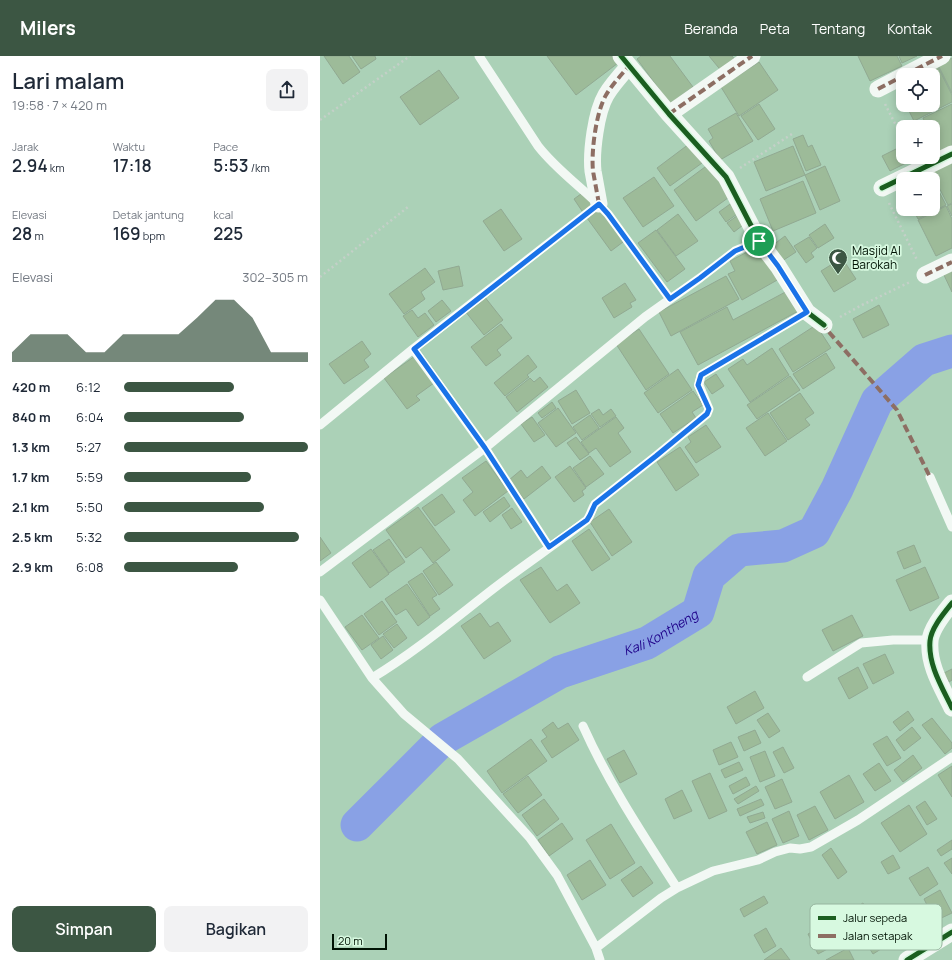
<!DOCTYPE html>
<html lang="id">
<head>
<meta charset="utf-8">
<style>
  :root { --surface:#fff; --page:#f2f2f3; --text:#1f2937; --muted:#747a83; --accent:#3c5643 }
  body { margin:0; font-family:Manrope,sans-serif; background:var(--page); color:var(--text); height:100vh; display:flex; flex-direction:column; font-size:15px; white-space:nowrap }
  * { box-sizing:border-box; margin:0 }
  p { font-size:13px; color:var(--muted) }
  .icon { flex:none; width:22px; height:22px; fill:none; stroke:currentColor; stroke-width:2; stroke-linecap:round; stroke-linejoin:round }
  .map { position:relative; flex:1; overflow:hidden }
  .sheet { display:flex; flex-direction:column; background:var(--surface); width:320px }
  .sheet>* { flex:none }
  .buttons { position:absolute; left:576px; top:12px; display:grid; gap:8px }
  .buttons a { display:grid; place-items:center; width:44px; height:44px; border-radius:8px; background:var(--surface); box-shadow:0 2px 10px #0003; font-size:20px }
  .scale { position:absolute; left:12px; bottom:10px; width:55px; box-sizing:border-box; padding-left:4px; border:2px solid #001304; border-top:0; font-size:11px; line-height:14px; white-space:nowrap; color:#001304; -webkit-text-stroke:3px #d7f9e0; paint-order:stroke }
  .pin { position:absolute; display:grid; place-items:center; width:34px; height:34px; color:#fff; margin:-17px; border:2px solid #fff; border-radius:50%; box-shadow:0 1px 4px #0007 }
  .round { display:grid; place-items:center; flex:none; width:42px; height:42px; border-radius:8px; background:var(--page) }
  .overview { display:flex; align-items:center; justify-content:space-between; height:68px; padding:0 12px }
  h1 { font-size:22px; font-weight:600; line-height:30px }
  .figures { display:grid; grid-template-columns:repeat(3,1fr); gap:6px; height:68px; padding:4px 12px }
  .figures div { display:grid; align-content:center }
  .figures b { font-size:17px; font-weight:600 }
  .figures small { font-size:11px; font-weight:400 }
  .figures p { font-size:11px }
  .chart { height:112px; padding:8px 12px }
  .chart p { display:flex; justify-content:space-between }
  .chart svg { width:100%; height:72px; margin-top:4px; fill:var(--accent); opacity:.7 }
  .cta { display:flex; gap:8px; margin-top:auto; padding:8px 12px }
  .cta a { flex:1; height:46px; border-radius:8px; background:var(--accent); color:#fff; font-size:16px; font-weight:600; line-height:46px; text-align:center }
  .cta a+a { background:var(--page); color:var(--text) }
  ul { padding:0 12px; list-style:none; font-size:13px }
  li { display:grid; grid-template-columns:64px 48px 1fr; align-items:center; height:30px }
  li i { height:10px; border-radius:5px; background:var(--accent) }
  header { display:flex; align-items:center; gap:24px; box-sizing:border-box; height:56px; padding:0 20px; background:var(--accent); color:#fff }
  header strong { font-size:19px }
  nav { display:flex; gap:22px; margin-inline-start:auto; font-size:14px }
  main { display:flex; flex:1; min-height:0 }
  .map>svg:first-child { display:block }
</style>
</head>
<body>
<header>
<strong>Milers</strong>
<nav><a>Beranda</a><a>Peta</a><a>Tentang</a><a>Kontak</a></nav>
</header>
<main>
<section class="sheet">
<div class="overview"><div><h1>Lari malam</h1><p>19:58 · 7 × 420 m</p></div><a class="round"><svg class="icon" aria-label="share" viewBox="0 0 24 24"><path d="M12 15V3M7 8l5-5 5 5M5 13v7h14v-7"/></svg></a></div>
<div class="figures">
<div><p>Jarak</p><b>2.94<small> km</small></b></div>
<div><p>Waktu</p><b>17:18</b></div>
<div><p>Pace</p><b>5:53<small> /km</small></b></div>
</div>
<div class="figures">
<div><p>Elevasi</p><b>28<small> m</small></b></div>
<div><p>Detak jantung</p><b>169<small> bpm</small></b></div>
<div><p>kcal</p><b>225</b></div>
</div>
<div class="chart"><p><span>Elevasi</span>302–305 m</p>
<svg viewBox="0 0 160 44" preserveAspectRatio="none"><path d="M0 44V38L10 27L20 27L30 27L40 38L50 38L60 27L70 27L80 27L90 27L100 17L110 6L120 6L130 17L140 38L150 38L160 38V44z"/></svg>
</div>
<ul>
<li><b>420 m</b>6:12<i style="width:60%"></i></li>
<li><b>840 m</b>6:04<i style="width:65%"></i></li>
<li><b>1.3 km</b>5:27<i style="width:100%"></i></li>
<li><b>1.7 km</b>5:59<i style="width:69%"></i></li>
<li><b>2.1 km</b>5:50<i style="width:76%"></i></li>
<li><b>2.5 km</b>5:32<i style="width:95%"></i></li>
<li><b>2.9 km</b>6:08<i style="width:62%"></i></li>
</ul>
<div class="cta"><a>Simpan</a><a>Bagikan</a></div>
</section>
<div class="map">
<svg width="632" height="904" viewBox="0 0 632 904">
  <rect width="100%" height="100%" fill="#abd1b7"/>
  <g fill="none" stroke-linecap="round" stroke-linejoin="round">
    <path stroke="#89a1e5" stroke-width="33" id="s1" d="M37,769L123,683L240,616L327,587L378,556L389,520L419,494L463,490L494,476L517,433L557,345L604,304L632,295"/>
  </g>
  <path fill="#9dbb99" stroke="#91a992" d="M4,0H29L40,16L23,28Z
    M32,0H55L56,3L41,13Z
    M227,0H292L298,7L256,39Z
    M321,0H350L373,31L350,48L317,3Z
    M389,0H412L417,6L403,17Z
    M538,0H577L582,10L550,25Z
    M579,0H597L582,7Z
    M632,2V37L618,9Z
    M439,6L458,34L419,60L401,31Z
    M617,9L632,39V46L594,65L586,49H613V19H602Z
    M119,14L139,42L100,69L80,41Z
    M439,48L455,73L438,84L421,60Z
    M632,48V92L621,98L613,83V71H607L603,62Z
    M416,57L433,85L400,104L389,85L393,82L388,73Z
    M483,79L488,91L492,89L501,109L486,115L473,83Z
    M369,88L382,107L350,130L337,112Z
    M473,90L485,119L446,135L434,106Z
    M582,90L583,101H588L590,105L570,115L562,100Z
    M632,103V147L628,149L610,114Z
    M389,108L412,139L376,165L354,134Z
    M505,110L520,145L500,154L485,119Z
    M334,121L354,150L323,171L303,142Z
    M612,122L626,149L598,163L593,153H613V123H610Z
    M483,125L496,157L453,175L440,143Z
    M265,135L275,150L264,158L254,143Z
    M413,146L420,156L406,166L399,156Z
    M632,148V160L627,150Z
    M626,150L632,163V192L616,200L598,164Z
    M181,153L202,183L184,195L163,165Z
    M280,153L303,186L291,195L267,162Z
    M421,157L427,166L414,176L407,167Z
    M358,158L378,185L356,200L337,174Z
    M505,168L514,182L498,192L489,179Z
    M336,174L365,213L347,226L318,187Z
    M465,180L476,196L459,207L449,192Z
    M489,181L497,192L491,197L494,201L486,207L474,190Z
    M441,189L459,223L422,244L408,218L415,215L410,205Z
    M522,202L536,223L514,236L501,215Z
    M139,210L143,230L123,234L118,215Z
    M105,212L115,226L101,236L105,243L84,258L69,238Z
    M632,212V236L623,217Z
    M406,220L419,243L351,280L339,256Z
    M305,227L316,244L310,247L312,251L294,262L282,242Z
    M471,233L482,253L378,309L360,276L407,251L413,264Z
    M164,240L183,264L164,279L145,255Z
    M122,244L131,255L116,266L108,255Z
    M559,249L569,269L543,282L533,263Z
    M92,254L98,262L105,257L114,269L98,281L83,260Z
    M181,268L192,282L177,294L181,299L166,310L151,291Z
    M496,269L511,292L473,316L459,293Z
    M319,273L349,318L326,334L296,288Z
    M42,285L51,298L44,304L49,311L24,328L9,308Z
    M452,292L469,319L430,346L408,313L423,303L427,309Z
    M506,297L515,312L483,333L473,318Z
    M208,299L217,311L207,319L209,321L185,340L174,327Z
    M95,300L114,327L96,340L100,344L87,353L64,322Z
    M358,313L372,334L338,357L324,337Z
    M396,318L404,330L392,338L384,326Z
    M470,320L480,334L437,363L427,349Z
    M220,321L228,331L197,356L186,341L210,322L214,326Z
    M256,334L270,357L252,368L238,345Z
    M373,335L383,349L372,356L376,362L353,377L340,358Z
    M480,337L494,357L485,363L490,369L468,384L450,357Z
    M232,346L236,352L222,362L218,357Z
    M238,352L256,377L236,391L218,367Z
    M279,353L283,359L291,353L296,360L280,371L271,358Z
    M448,357L467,385L445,400L426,372Z
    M270,359L279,372L262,384L253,371Z
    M212,361L225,379L214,386L201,368Z
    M296,361L304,372L298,377L311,396L290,411L276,392L269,397L261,386Z
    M386,369L401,391L376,407L365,391L371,386L368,381Z
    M256,381L269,398L260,404L247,387Z
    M360,391L379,419L356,435L337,406Z
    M270,400L284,418L266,431L253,412Z
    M166,405L188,435L155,460L143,444L153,436L142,422Z
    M222,410L231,422L204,443L189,424L201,414L207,422Z
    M250,410L266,432L262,435L264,439L254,446L235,421Z
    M122,438L135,456L115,470L102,452Z
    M184,441L190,450L170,466L163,456Z
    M98,451L130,494L113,507L101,491L86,502L66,474Z
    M192,452L202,466L191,473L182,459Z
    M289,453L312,486L292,500L270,466Z
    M269,473L290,503L272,515L252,485Z
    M0,481L11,497L0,505Z
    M69,483L85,506L69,517L53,494Z
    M594,489L601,506L584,513L577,496Z
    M51,493L69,518L50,532L32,507Z
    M116,506L133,529L119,539L103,515Z
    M221,511L237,535L247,528L260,547L230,567L200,524Z
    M605,511L619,542L590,555L576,524Z
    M102,517L117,539L112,542L120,553L110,560L88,526Z
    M87,528L110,561L98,570L86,553L76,559L65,543Z
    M62,545L77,566L59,579L44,558Z
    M160,557L170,571L178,566L191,585L164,603L141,570Z
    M42,559L59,582L42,594L25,571Z
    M532,559L543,580L513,595L502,574Z
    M77,568L87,582L74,592L63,578Z
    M63,580L73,594L61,603L51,589Z
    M565,598L574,617L553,628L543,608Z
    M538,611L548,632L529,643L518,622Z
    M632,613V624L629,626L624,617Z
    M435,635L444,652L416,668L407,651Z
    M588,655L594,664L580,675L573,666Z
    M448,657L460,675L449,682L437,664Z
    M612,662L632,687V692L625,698L602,669Z
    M233,666L238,673L248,667L259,684L232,702L221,685L227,681L222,674Z
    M592,671L601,682L584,695L576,684Z
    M435,674L441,687L424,695L418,681Z
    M567,680L581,702L567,710L553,688Z
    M211,683L227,705L182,737L167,715Z
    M411,686L418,701L399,709L393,694Z
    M463,691L474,712L464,717L453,696Z
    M304,694L317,718L300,727L287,703Z
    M445,695L455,720L440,726L430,701Z
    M593,699L602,712L583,726L574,714Z
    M419,706L423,714L405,722L401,714Z
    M559,707L571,725L555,735L543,718Z
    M632,710V741L618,719Z
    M390,717L407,755L389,763L372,725Z
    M529,719L544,746L515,763L500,736Z
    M208,720L222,739L198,757L183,738Z
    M426,721L430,729L413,738L409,730Z
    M462,723L472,746L455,753L445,731Z
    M436,730L439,735L418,748L414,743Z
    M362,734L372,755L354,763L345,743Z
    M224,743L239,763L217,780L202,759Z
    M441,743L444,749L420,760L417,753Z
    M605,745L617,763L607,769L596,751Z
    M589,749L607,778L580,796L561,767Z
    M495,750L508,774L489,784L477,759Z
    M469,755L479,780L463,787L452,763Z
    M443,756L445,762L430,767L427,761Z
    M447,766L457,789L437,798L426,776Z
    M242,767L253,783L229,800L218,784Z
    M291,768L315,807L290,823L266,784Z
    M632,784V793L621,800L617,794Z
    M511,792L527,816L518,823L502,799Z
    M573,799L580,812L568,818L561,806Z
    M632,802V818L624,807Z
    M270,804L286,829L262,844L247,819Z
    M321,810L333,827L313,841L301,824Z
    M608,811L618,828L600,840L589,822Z
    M620,834L632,857L615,865L604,843Z
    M444,840L448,847L424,861L420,853Z
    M543,847L569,888L553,898L527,857Z
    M511,866L521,886L498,898L488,878Z
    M446,872L456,890L444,897L434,879Z
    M461,892L470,904H444Z
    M528,892L534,904H506Z"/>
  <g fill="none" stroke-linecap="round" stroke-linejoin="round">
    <path stroke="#c4d0c8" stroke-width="2.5" stroke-dasharray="2 3" stroke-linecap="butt" d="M565,48L583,83
      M0,64L90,0
      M420,112L472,78
      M569,147L597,204
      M0,221L88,151
      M520,261L542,249L590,226"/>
    <path stroke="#f2f8f4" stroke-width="9" d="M159,0L218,90C238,116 266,134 288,158L350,243
      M93,293L165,392L229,491
      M0,369L93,293L279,148
      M610,421L632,471
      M0,516L165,392L325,261L380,222L415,195L439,185
      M0,544L52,622L84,658L138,703L210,782L237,819L276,892L280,904
      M487,621L541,587L573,584H610
      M52,622C95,596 133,564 173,533C204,509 236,488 267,464C271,459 271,454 275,448L336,400L387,358L389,353L379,329L381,319L487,256
      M263,670C289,728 323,779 357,832
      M276,892L341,842L357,832L393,815L438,804L455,796L470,792L480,793L491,791L538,764L632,701"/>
    <path stroke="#f2f8f4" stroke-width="17" d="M301,0L349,58L406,121L439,185L458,210L487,256L504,269
      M585,19L622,0
      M558,33L583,20
      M349,58L432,0
      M562,132L632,98
      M279,148C277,137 275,126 273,115C271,96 276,56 286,39C292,29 301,19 309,10
      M605,219L632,206
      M632,547C624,557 611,572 610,585C608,609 622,631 632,652
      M587,904L632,876"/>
    <path stroke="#8d6e63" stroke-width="4" stroke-dasharray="8 4" stroke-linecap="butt" d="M585,19L622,0
      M558,33L583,20
      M349,58L432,0
      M279,148C277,137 275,126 273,115C271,96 276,56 286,39C292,29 301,19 309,10
      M605,219L632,206
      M501,267L577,354L610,421"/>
    <g stroke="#d7f9e0" stroke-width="8">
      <path id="cycleway" d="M301,0L349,58L406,121L439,185L458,210L487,256L504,269
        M562,132L632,98
        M632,547C624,557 611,572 610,585C608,609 622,631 632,652
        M587,904L632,876"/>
    </g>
    <use href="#cycleway" stroke="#1b5e20" stroke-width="5"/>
  </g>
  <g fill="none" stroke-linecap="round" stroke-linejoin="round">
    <g stroke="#fff" stroke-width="8">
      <path id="route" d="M279,148L288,158L350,243L380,222L415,195L439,185L458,210L487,256L381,319L378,329L389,353L387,358L336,400L275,448L270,459L267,464L229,491L165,392L94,293Z"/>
    </g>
    <use href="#route" stroke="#1a73e8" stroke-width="5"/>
  </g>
  <defs>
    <g id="mosque-pin" transform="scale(1)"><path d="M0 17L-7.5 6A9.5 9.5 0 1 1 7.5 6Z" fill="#3c5643" stroke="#d7f9e0"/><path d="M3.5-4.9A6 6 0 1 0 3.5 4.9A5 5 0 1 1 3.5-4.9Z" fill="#fff"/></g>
  </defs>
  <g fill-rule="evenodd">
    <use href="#mosque-pin" x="518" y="202"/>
  </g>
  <g text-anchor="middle" stroke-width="3.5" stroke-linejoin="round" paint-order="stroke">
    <g font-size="12" fill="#001304" stroke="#d7f9e0" text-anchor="start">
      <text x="532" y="199">Masjid Al<tspan x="532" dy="14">Barokah</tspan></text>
    </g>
    <g font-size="13" font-style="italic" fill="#1e0089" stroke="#d7f9e0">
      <text dy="5" stroke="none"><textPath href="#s1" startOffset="365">Kali Kontheng</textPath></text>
    </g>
  </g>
  <rect x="490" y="848" width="132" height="46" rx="6" fill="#d7f9e0" stroke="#96b49e" stroke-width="1"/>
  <rect x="498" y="860" width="18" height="4" fill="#1b5e20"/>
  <rect x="498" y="878" width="18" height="4" fill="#8d6e63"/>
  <g font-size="11" fill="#001304">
    <text x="523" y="866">Jalur sepeda</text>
    <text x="523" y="884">Jalan setapak</text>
  </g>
</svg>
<div class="buttons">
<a><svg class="icon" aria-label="locate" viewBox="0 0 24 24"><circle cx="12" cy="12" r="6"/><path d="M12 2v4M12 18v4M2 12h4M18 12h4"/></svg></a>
<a>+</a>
<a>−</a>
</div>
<div class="scale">20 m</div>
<div class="pin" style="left:439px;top:185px;background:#1e9e55"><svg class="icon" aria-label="arrive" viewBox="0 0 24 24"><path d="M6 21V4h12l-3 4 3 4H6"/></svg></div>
</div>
</main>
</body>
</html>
